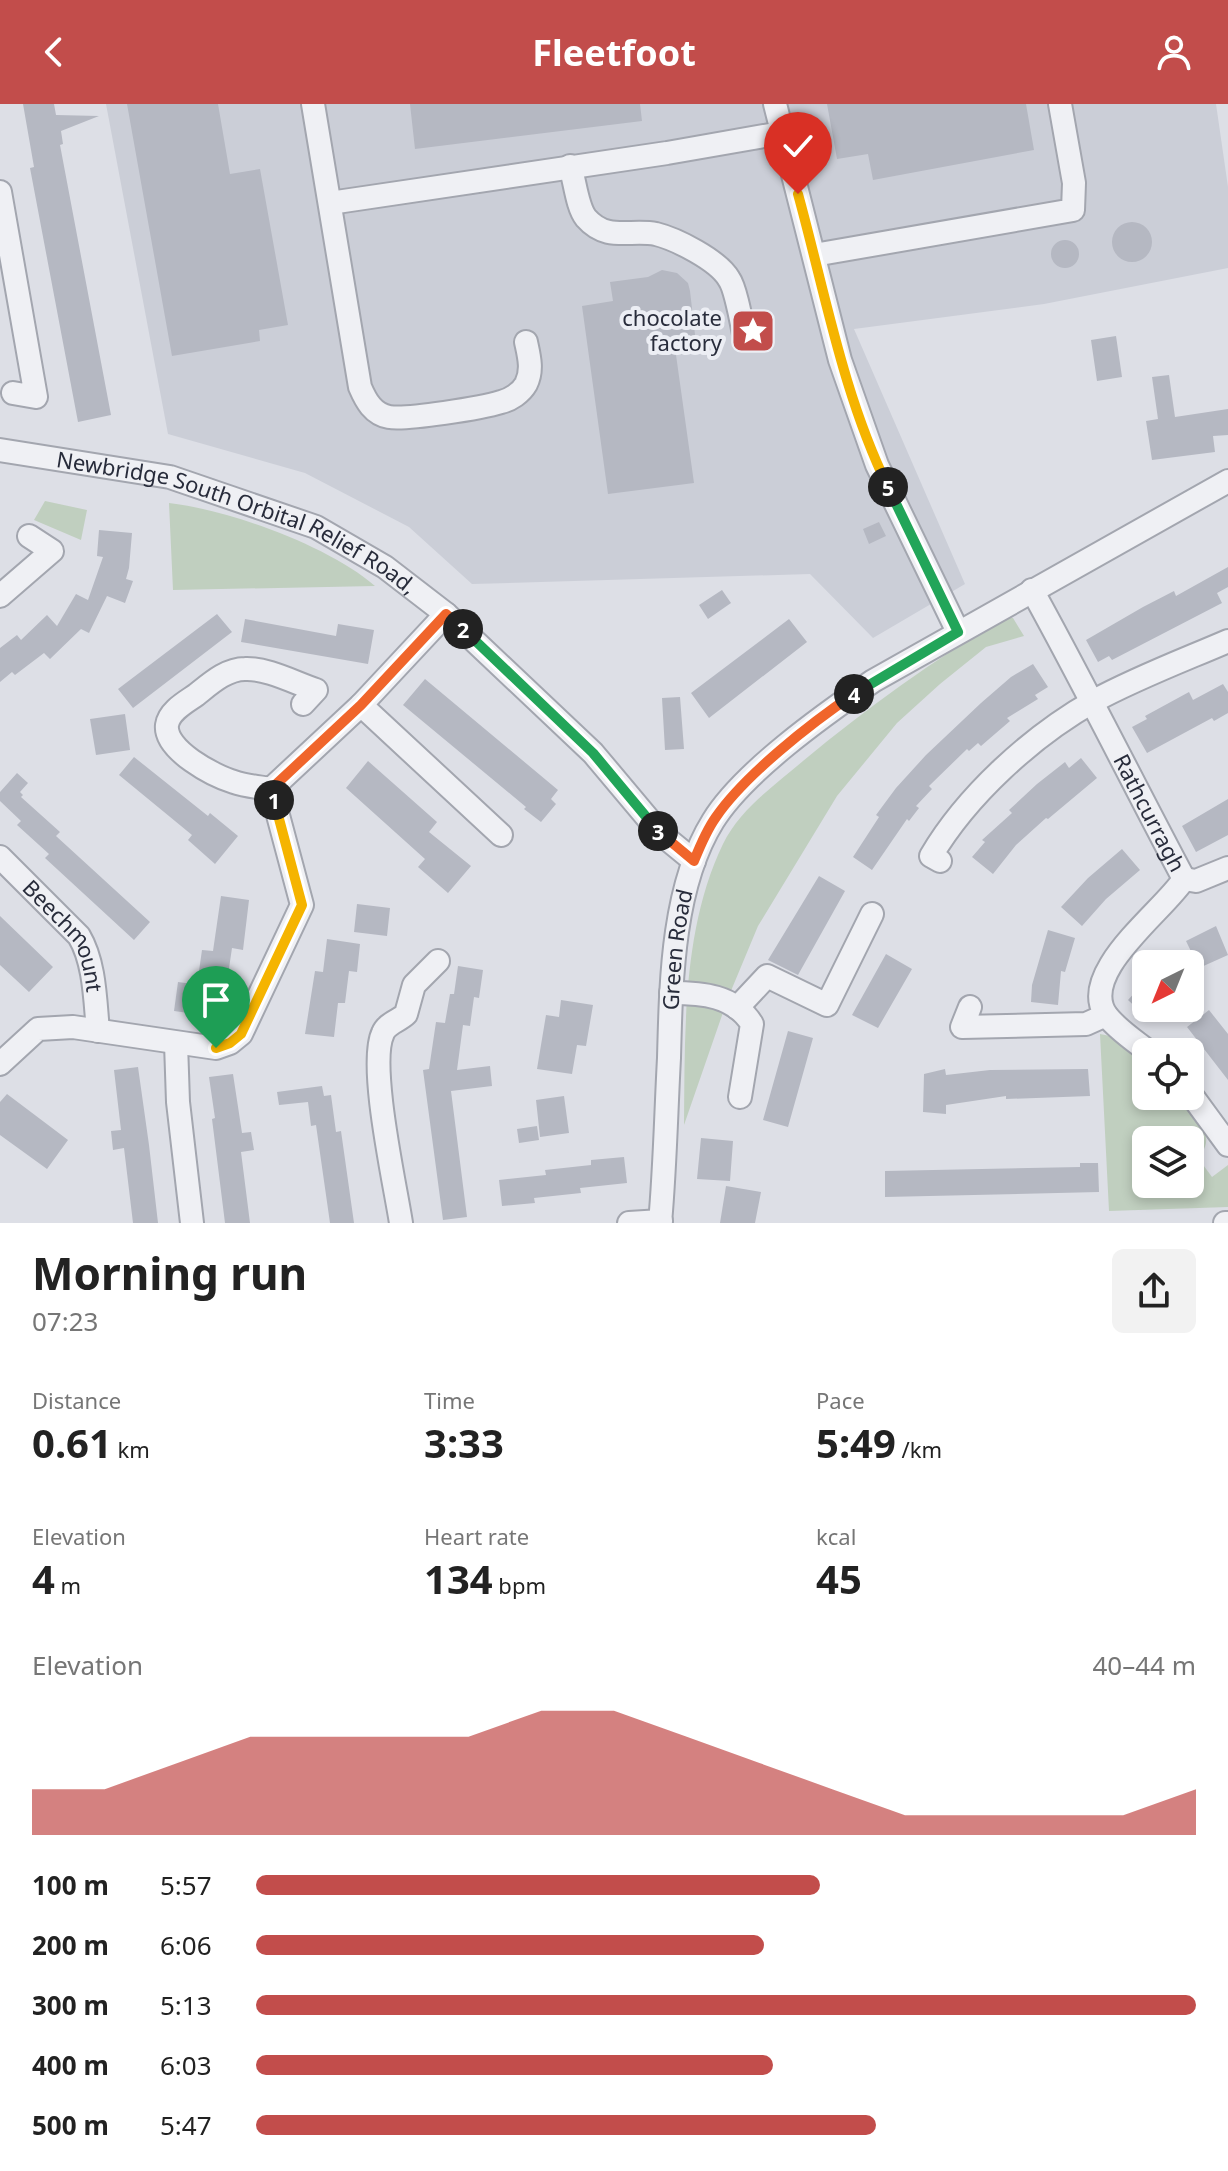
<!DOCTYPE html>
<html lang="en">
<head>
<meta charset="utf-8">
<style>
  :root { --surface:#fff; --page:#f2f2f2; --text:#222; --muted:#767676; --accent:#c24d4b }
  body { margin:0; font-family:"Noto Sans",sans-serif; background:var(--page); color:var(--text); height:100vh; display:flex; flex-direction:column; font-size:30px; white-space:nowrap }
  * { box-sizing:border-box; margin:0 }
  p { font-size:26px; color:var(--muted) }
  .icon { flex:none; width:44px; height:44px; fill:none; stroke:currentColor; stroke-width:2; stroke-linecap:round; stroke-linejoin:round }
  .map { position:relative; height:1119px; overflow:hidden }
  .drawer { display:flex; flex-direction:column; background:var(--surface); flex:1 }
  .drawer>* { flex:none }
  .needle { width:52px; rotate:223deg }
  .tools { position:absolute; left:1132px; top:846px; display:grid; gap:16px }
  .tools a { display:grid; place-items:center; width:72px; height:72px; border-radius:12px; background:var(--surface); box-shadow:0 4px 12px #0003; font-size:40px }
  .pin { position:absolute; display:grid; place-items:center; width:68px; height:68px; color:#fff; margin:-82px -34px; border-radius:50% 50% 50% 0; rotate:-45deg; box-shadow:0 0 8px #0007 }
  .pin .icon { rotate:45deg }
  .km { position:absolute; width:40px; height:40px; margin:-20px; border-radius:50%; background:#222; color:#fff; font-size:22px; line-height:40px; text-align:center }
  .round { display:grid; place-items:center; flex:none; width:84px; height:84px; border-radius:12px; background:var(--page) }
  .overview { display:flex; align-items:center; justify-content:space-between; height:136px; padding:0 32px }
  h1 { font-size:44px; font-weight:700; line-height:60px }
  .metrics { display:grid; grid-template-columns:repeat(3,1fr); gap:12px; height:136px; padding:8px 32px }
  .metrics div { display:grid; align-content:center }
  .metrics b { font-size:40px; font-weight:700 }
  .metrics small { font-size:22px; font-weight:400 }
  .metrics p { font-size:22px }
  .chart { height:224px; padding:16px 32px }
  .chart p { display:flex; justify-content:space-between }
  .chart svg { width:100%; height:144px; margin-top:8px; fill:var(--accent); opacity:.7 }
  ul { padding:0 32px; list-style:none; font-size:26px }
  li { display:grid; grid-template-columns:128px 96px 1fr; align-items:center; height:60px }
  li i { height:20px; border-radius:10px; background:var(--accent) }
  header { display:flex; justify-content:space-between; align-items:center; height:104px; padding:0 32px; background:var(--accent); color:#fff; font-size:36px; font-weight:700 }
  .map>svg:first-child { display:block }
</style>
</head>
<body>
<header><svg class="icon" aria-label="back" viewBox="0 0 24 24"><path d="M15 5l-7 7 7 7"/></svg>Fleetfoot<svg class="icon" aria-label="person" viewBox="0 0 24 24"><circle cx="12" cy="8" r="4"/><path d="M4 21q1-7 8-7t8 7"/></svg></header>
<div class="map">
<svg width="1228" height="1119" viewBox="0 0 1228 1119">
  <rect width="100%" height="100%" fill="#dddfe6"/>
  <path fill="#cbced7" d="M106,0H1216L1228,83V164L1044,200L854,225L965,480L873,534L810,470L472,480L409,423L305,369L168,330Z"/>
  <path fill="#c0cfbf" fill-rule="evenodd" d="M45,397L87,406L81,436L34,416Z
    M169,399C230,406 329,442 375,482L173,486Z
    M1006,513L1013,514L1024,532L986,543L940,580L897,619L837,692L758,822L728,894L684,1021C685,929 682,825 723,740C740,705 774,682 803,657C867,604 933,556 1006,513Z
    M1100,930L1115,933L1146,955V992H1180C1195,1012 1219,1031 1198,1054L1212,1073L1228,1061V1103L1109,1107ZM1146,1036H1190V1080H1146Z"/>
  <path fill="#b5b8c2" d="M23,0H54L56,11L99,12L61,27L63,40L60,41L111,311L78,318L30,64L34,63Z
    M127,0H218L230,70L260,65L288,221L259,226L260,237L172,252Z
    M410,0H640L642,17L415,45Z
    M827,0H1026L1034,46L873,76L868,50L837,55Z
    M1112 138a20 20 0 1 1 40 0a20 20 0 1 1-40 0Z
    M1051 150a14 14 0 1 1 28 0a14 14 0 1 1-28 0Z
    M662,166L677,169L688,179L690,187L697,248L676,251L694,379L608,390L582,202L613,197L610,178L648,173Z
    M1116,232L1122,273L1097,277L1091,236Z
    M1169,271L1175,313L1228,305V331L1213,332L1215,348L1152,356L1146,317L1158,315L1152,273Z
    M879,418L886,432L869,440L863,425Z
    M99,426L132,429L129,464L126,475L133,477L125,499L107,492L89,529L81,525L50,555L44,549L15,571L12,568L0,578V544L17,531L21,536L47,511L57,522L76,490L88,496L103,453L97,452Z
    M1228,463V483L1217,489L1222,499L1112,556L1109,552L1098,558L1086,536L1143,503L1174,487L1176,492Z
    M722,486L731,499L708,515L699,501Z
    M217,510L232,528L133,604L118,585Z
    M245,515L336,532L338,520L374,526L368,560L241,538Z
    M789,515L807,538L709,614L691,589Z
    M1033,560L1048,583L1035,591L1038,595L1007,614L1010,617L981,642L978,639L969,647L967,645L929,682L932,685L916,702L919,704L909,717L907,715L872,766L853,753L879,713L876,711L896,684L926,651L981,599L1011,573Z
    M425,575L558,686L551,695L556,700L541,718L524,705L526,703L403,601Z
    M1223,580L1228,588V609L1214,617L1212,614L1147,649L1132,623L1147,615L1145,612L1189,588L1193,596Z
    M680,593L684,645L665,646L662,594Z
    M125,610L130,646L96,651L90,615Z
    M134,653L208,712L210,709L238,732L215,760L188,736L192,731L119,671Z
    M1081,654L1097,674L1048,715L1046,714L1016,741L993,770L972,753L985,738L982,736L1012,709L1009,706L1037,680L1065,658L1069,664Z
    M368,657L437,718L429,728L471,762L448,789L418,763L425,755L346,684Z
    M17,669L28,679L20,688L23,691L21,693L60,728L56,732L150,818L134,836L45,754L49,750L17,721L21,717L0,697V688Z
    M1228,695V731L1196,748L1182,722Z
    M1122,745L1140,766L1106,795L1082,822L1061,803L1088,774Z
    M819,772L845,787L798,871L768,856Z
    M221,792L249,796L243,846L232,844L227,878L198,874L202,846L213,847Z
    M357,800L390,804L387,832L354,828Z
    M0,812L53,863L29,888L0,861Z
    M1216,822L1228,851L1199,864L1186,837Z
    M1048,826L1075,834L1065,868L1061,867L1058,901L1031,898L1032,881Z
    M327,835L360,840L357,868L349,867L345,899H338L334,933L305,930L315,867L323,868Z
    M886,850L912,865L878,924L852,911Z
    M458,862L483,866L479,894L474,893L470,922L463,921L457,966L490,962L492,982L451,987L467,1113L443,1116L423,966L429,965L436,918L445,919L450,890H454Z
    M1146,876V913L1128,896Z
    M178,878L207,882L203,911L174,907Z
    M561,896L593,901L586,942L577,941L572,970L537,965L546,911L559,913Z
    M1209,906L1228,930V976L1187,923Z
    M788,927L813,934L788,1023L763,1016Z
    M138,963L149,1041L158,1119H133L124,1044L113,1046L111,1027L121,1026L114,966Z
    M945,965L946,971L990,966L1088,965L1090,992L1006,995V992L946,1001V1010L923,1008L924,970Z
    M233,970L242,1029L251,1028L254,1046L241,1048L250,1119H225L212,1015L215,1014L209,973Z
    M322,982L324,992L331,991L336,1028L341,1027L354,1119H330L316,1021L311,1022L308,998L279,1001L277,988Z
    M7,990L68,1036L47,1065L0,1031V998Z
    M564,992L569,1029L540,1033L536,996Z
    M537,1022L539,1036L519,1039L517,1025Z
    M701,1034L733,1037L730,1077L697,1075Z
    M624,1053L627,1079L580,1084L581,1089L534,1094L535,1099L502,1102L499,1076L546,1071L545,1066L591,1061V1056Z
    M1080,1059H1098L1099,1088L885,1093V1067L1080,1063Z
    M726,1082L761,1088L755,1119H720Z"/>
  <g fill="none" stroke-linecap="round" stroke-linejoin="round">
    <g stroke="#a3a6af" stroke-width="26">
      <g id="minor">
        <path d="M313,0L360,283C366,297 373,310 389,313C407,316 482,304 501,298C510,296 521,289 526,280C533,266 529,252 526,238"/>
        <path d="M775,0L840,256L877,361L958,528"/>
        <path d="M570,62C575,77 577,103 586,114C607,138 630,125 656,130C676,135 718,156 729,175C736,185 742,221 745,235"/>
        <path d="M0,88L36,293L13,289"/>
        <path d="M330,99L667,49L781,29"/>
        <path d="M814,151L1073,106L1074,79L1060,0"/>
        <path id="s1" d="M0,346L170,373L316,423L385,463L446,510L593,649L661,730L694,757"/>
        <path id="s2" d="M1032,486C1085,582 1133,679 1184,775C1165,806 1075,870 1107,912C1118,926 1135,937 1149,948"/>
        <path d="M0,492L52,447L29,432"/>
        <path d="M361,601L501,731"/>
        <path d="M271,685C259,683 245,682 234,678C214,672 164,646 167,621C169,607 186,598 196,591C210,580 226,565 245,565C267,564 295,579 316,586L303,600"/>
        <path id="s3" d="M0,753L79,832C95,859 95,896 98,927"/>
        <path d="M940,757L931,752C967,691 1032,632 1094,597C1136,574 1184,556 1228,537"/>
        <path d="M1184,775L1196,777L1228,764"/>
        <path d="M671,889C702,889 734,891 752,920L740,993"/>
        <path d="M970,903L962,923L1086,920L1106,911"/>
        <path d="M737,904L767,872L827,901L872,810"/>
        <path d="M176,939L178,998L192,1119"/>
        <path d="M0,960L38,925L73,923L216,944L230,939L241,930L302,801L271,685L361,601L446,510"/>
        <path d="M1190,989L1228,1041"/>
        <path d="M401,1119C395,1080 368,960 383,929C387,919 399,917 406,910L414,881L438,857"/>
        <path d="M629,1119L661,1117"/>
        <path id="s4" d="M660,1119C665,1064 666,1009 669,954C671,879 672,783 713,717C743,668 825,610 873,577L1228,377"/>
        <path d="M1225,1119H1228"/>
      </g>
    </g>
    <use href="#minor" stroke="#eff0f4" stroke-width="22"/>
  </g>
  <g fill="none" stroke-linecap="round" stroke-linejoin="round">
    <g stroke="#fff" stroke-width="16">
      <path id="split-1" d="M216,944L230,939L241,930L302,801L274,696"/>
    </g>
    <g stroke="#fff" stroke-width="16">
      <path id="split-2" d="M274,696L271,685L361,601L446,510L463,525"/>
    </g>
    <g stroke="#fff" stroke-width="16">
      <path id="split-3" d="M463,525L593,649L658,727"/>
    </g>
    <g stroke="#fff" stroke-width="16">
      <path id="split-4" d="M658,727L694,757C700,742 706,727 716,713C745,671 811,619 854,590"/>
    </g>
    <g stroke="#fff" stroke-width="16">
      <path id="split-5" d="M854,590L958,528L888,383"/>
    </g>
    <g stroke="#fff" stroke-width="16">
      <path id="split-6" d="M798,90C825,188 843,291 888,383"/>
    </g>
    <use href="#split-1" stroke="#f5b400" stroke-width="10"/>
    <use href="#split-2" stroke="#f0652b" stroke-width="10"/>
    <use href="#split-3" stroke="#22a559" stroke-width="10"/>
    <use href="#split-4" stroke="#f0652b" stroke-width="10"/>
    <use href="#split-5" stroke="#22a559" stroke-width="10"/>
    <use href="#split-6" stroke="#f5b400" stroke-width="10"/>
  </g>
  <defs>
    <g id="sight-square" transform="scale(2.3)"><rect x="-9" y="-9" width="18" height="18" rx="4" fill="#c24d4b" stroke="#eceef4"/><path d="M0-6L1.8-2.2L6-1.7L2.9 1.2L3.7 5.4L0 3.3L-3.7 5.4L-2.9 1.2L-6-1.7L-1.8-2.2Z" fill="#fff"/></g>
  </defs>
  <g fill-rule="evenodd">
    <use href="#sight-square" x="753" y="227"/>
  </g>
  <g text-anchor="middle" stroke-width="8" stroke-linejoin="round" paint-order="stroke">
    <g font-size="22" fill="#282c3b" stroke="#eceef4" text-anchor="end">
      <text x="722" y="222">chocolate<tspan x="722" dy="25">factory</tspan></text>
    </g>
    <g font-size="22" fill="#282c3b" stroke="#eceef4">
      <text dy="8" stroke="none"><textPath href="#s1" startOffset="250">Newbridge South Orbital Relief Road,</textPath></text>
      <text dy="8" stroke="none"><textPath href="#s2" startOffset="252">Rathcurragh</textPath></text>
      <text dy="8" stroke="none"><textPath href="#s3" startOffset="104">Beechmount</textPath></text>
      <text dy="8" stroke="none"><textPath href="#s4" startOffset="274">Green Road</textPath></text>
    </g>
  </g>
</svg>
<div class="tools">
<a><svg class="needle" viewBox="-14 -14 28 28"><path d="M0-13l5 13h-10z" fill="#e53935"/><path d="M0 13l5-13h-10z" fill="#767676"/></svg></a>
<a><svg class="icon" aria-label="locate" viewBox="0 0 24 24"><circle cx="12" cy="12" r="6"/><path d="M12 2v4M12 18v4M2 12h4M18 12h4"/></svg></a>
<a><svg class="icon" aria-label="layers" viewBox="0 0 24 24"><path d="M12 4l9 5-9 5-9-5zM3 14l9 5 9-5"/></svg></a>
</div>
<div class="pin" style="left:216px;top:944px;background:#1e9e55"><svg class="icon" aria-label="arrive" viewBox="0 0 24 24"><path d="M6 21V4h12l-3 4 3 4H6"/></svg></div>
<div class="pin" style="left:798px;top:90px;background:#d93025"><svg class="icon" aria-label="check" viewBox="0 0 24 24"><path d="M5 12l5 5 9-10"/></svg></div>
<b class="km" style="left:274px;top:696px">1</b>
<b class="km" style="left:463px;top:525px">2</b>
<b class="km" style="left:658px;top:727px">3</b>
<b class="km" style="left:854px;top:590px">4</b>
<b class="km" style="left:888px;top:383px">5</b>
</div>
<section class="drawer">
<div class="overview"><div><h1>Morning run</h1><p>07:23</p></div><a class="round"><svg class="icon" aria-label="share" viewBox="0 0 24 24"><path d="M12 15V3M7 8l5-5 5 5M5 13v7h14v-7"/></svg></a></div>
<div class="metrics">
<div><p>Distance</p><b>0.61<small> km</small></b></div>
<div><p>Time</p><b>3:33</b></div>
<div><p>Pace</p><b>5:49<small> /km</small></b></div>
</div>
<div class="metrics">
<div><p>Elevation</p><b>4<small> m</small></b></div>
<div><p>Heart rate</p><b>134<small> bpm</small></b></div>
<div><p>kcal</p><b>45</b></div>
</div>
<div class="chart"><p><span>Elevation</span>40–44 m</p>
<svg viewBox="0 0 160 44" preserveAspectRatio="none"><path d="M0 44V30L10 30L20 22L30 14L40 14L50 14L60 14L70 6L80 6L90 14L100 22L110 30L120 38L130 38L140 38L150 38L160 30V44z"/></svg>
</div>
<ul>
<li><b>100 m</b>5:57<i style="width:60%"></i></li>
<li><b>200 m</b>6:06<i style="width:54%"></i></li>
<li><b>300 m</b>5:13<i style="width:100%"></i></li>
<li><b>400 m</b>6:03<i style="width:55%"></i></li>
<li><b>500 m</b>5:47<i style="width:66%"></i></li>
</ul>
</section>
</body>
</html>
